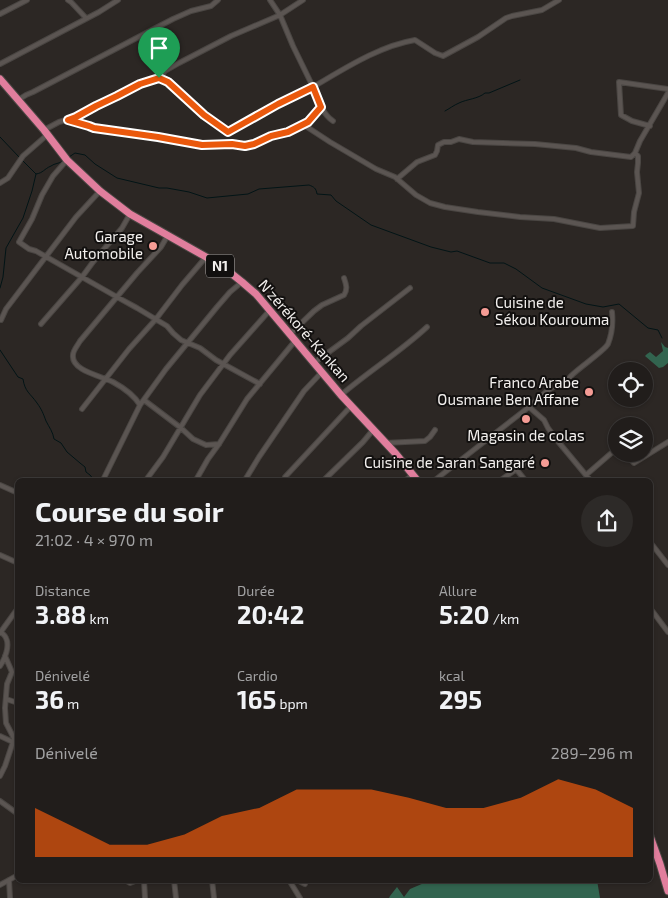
<!DOCTYPE html>
<html lang="fr">
<head>
<meta charset="utf-8">
<style>
  :root { --surface:#211d1b; --page:#2d2a28; --text:#f1f3f6; --muted:#a2a2a3; --line:#3e3b3a; --accent:#ea580c }
  body { margin:0; font-family:"Exo 2",sans-serif; background:var(--page); color:var(--text); height:100vh; display:flex; flex-direction:column; font-size:19px; white-space:nowrap }
  * { box-sizing:border-box; margin:0 }
  p { font-size:16px; color:var(--muted) }
  .icon { flex:none; width:28px; height:28px; fill:none; stroke:currentColor; stroke-width:2; stroke-linecap:round; stroke-linejoin:round }
  .map { position:relative; flex:1; overflow:hidden }
  .sheet { position:absolute; left:15px; top:478px; width:638px; height:405px; display:flex; flex-direction:column; background:var(--surface); border-radius:8px; box-shadow:0 1px 4px #0004,0 0 0 1px var(--line) }
  .sheet>* { flex:none }
  .tools { position:absolute; left:608px; top:362px; display:grid; gap:10px }
  .tools a { display:grid; place-items:center; width:45px; height:45px; border-radius:50%; background:var(--surface); box-shadow:0 1px 4px #0004,0 0 0 1px var(--line); font-size:25px }
  .pin { position:absolute; display:grid; place-items:center; width:42px; height:42px; color:#fff; margin:-51px -21px; border-radius:50% 50% 50% 0; rotate:-45deg; box-shadow:0 0 5px #0007 }
  .pin .icon { rotate:45deg }
  .round { display:grid; place-items:center; flex:none; width:52px; height:52px; border-radius:26px; background:var(--page) }
  .overview { display:flex; align-items:center; justify-content:space-between; height:85px; padding:0 20px }
  h1 { font-size:28px; font-weight:700; line-height:38px }
  .figures { display:grid; grid-template-columns:repeat(3,1fr); gap:8px; height:85px; padding:5px 20px }
  .figures div { display:grid; align-content:center }
  .figures b { font-size:25px; font-weight:700 }
  .figures small { font-size:14px; font-weight:400 }
  .figures p { font-size:14px }
  .chart { height:140px; padding:10px 20px }
  .chart p { display:flex; justify-content:space-between }
  .chart svg { width:100%; height:90px; margin-top:5px; fill:var(--accent); opacity:.7 }
  .map>svg:first-child { display:block }
</style>
</head>
<body>
<div class="map">
<svg width="668" height="898" viewBox="0 0 668 898">
  <rect width="100%" height="100%" fill="#2c2724"/>
  <path fill="#32644f" d="M661,342L665,347L668,348V363L663,367L659,368L645,356L647,354L650,352L656,357L663,351Z
    M427,880H597L600,898H389L390,896L397,887L404,897L410,889L424,883Z"/>
  <g fill="none" stroke-linecap="round" stroke-linejoin="round">
    <path stroke="#021416" stroke-width="1" d="M445,111C449,109 454,105 459,103C467,99 478,99 485,93H489L520,80
      M0,137L19,157
      M69,157L75,153L85,155L95,164L117,178L159,188H167L189,192L207,198L248,194L259,189L309,185C314,187 316,188 317,194L331,195L336,201L371,225L431,247L451,252L457,251L490,263H504L516,269L542,288L586,304L603,307L619,304L648,328L658,330L662,338
      M22,160L36,174C43,173 44,169 51,166C55,163 59,164 63,161
      M0,288L3,277L6,248L23,218L32,191L36,174
      M0,350L18,377L23,379C25,392 30,393 37,403C42,410 43,413 46,421C49,427 53,432 54,439L61,443L67,452L80,463L85,467L86,472L90,475L94,480"/>
    <g stroke="#4a4643" stroke-width="6">
      <path id="street" d="M68,0L71,2L86,18
        M270,0L280,15L293,46L313,87C344,69 379,46 415,40L435,53L443,56L478,37L506,18L512,16L542,10L559,0
        M0,14L27,0
        M0,64L99,12L118,0
        M159,78L168,82L204,115L228,132L277,104L313,87C318,99 322,114 333,121
        M18,100L26,95L33,92L173,19L191,11L211,6L218,0
        M321,107L308,122L307,127L330,142L376,169L395,177L416,195L430,203L445,207L478,212L520,217L554,219L600,228L633,226L634,212L639,193L637,172L638,163V156L635,153
        M69,120L89,126L94,129L158,137L202,145L232,144L245,146L254,144L271,136L288,132L308,122
        M650,126L632,121L621,115L619,82L668,89
        M44,130L59,122L76,117L95,106L117,96L140,84L159,78L165,71L179,63L231,36L280,15L303,0
        M67,160L53,176L42,195L32,219L19,242L29,249L36,251L117,297L137,308L167,326L173,333L181,340L200,348L216,360L260,384
        M397,179L417,162L435,155L437,151L438,145L444,142H451L459,139L473,142L535,144L576,148L591,152L631,157L635,153L640,141L668,93
        M0,183L8,178L23,156L47,135
        M1,320L6,309L76,217L100,191
        M41,324L82,277L93,262L122,228L130,214
        M290,334L314,311L322,305L344,295C348,289 346,284 344,278
        M314,363L348,338L361,326L410,288
        M341,395C369,371 400,352 427,327
        M144,400L181,428L193,439L206,445L219,444
        M140,405C134,395 124,388 113,382C102,376 71,371 73,355C73,350 78,345 80,341L137,273L161,247L168,235
        M529,407C536,401 543,394 550,389C555,385 560,387 565,383C568,381 569,377 572,375C580,367 604,351 608,344C612,334 613,322 612,312
        M82,409L129,349L156,319L182,285L206,257
        M385,443L425,441L430,437L435,430
        M626,454L634,463L668,442
        M516,469L525,480
        M586,475L616,449
        M103,480L140,405L166,369L217,307L230,292L242,282
        M146,480L163,457L200,395L230,355L270,310
        M196,480L208,459L219,444L247,399L295,341
        M245,480L259,457L304,391L322,372
        M287,480L285,477L351,406
        M324,480L363,442L373,430
        M406,480L413,475
        M435,480L529,407L544,420L548,428L556,439L590,480
        M501,480L525,463
        M0,485L18,493
        M650,542L668,565
        M0,555L18,563
        M650,608L668,632
        M0,633L18,608
        M5,656L12,672L7,684L5,708L6,723L17,744
        M0,666C5,659 10,646 6,638C5,635 3,634 1,632
        M6,699L18,703
        M0,736L15,743
        M0,776L5,766L13,742
        M0,801L18,814
        M9,880L10,898
        M125,880L130,883L138,880
        M144,880L145,898
        M174,880L176,898
        M212,880L214,898
        M289,880L300,898
        M297,880L305,884
        M0,885L18,875"/>
    </g>
    <g stroke="#4a4643" stroke-width="9">
      <path id="highway" d="M0,79L44,130L67,160L100,191L130,214L206,257L227,270L242,282L256,294L341,395L396,454L417,480
        M650,836L660,864L668,891"/>
    </g>
    <use href="#street" stroke="#5b5552" stroke-width="4"/>
    <use href="#highway" stroke="#e17e9d" stroke-width="7"/>
  </g>
  <g fill="none" stroke-linecap="round" stroke-linejoin="round">
    <g stroke="#fff" stroke-width="10">
      <path id="route" d="M159,78L168,82L204,115L228,132L278,104L313,87L321,107L308,122L288,132L271,136L254,144L245,146L232,144L202,145L158,137L94,128L89,126L68,120L76,117L96,106L117,96L140,84Z"/>
    </g>
    <use href="#route" stroke="#ea580c" stroke-width="6"/>
  </g>
  <g fill="#f59c95" stroke="#12100f" stroke-width="2">
    <circle cx="153" cy="246" r="5"/>
    <circle cx="485" cy="312" r="5"/>
    <circle cx="589" cy="392" r="5"/>
    <circle cx="526" cy="419" r="5"/>
    <circle cx="545" cy="463" r="5"/>
  </g>
  <g text-anchor="middle" stroke-width="4" stroke-linejoin="round" paint-order="stroke">
    <rect fill="#12100f" stroke="#b0adab" stroke-width="1" x="206" y="254.5" width="28" height="23" rx="4"/>
    <g font-size="14" font-weight="bold" fill="#f3f0ee">
      <text x="220" y="271">N1</text>
    </g>
    <g font-size="15" fill="#f3f0ee" stroke="#12100f" text-anchor="end">
      <text x="143" y="242">Garage<tspan x="143" dy="17">Automobile</tspan></text>
      <text x="495" y="308" text-anchor="start">Cuisine de<tspan x="495" dy="17">Sékou Kourouma</tspan></text>
      <text x="579" y="388">Franco Arabe<tspan x="579" dy="17">Ousmane Ben Affane</tspan></text>
      <text x="526" y="441" text-anchor="middle">Magasin de colas</text>
      <text x="535" y="468">Cuisine de Saran Sangaré</text>
    </g>
    <g font-size="15" fill="#f3f0ee" stroke="#12100f">
      <text transform="translate(304 331) rotate(49)" y="5">N'zérékoré-Kankan</text>
    </g>
  </g>
</svg>
<div class="tools">
<a><svg class="icon" aria-label="locate" viewBox="0 0 24 24"><circle cx="12" cy="12" r="6"/><path d="M12 2v4M12 18v4M2 12h4M18 12h4"/></svg></a>
<a><svg class="icon" aria-label="layers" viewBox="0 0 24 24"><path d="M12 4l9 5-9 5-9-5zM3 14l9 5 9-5"/></svg></a>
</div>
<div class="pin" style="left:159px;top:78px;background:#1e9e55"><svg class="icon" aria-label="arrive" viewBox="0 0 24 24"><path d="M6 21V4h12l-3 4 3 4H6"/></svg></div>
<section class="sheet">
<div class="overview"><div><h1>Course du soir</h1><p>21:02 · 4 × 970 m</p></div><a class="round"><svg class="icon" aria-label="share" viewBox="0 0 24 24"><path d="M12 15V3M7 8l5-5 5 5M5 13v7h14v-7"/></svg></a></div>
<div class="figures">
<div><p>Distance</p><b>3.88<small> km</small></b></div>
<div><p>Durée</p><b>20:42</b></div>
<div><p>Allure</p><b>5:20<small> /km</small></b></div>
</div>
<div class="figures">
<div><p>Dénivelé</p><b>36<small> m</small></b></div>
<div><p>Cardio</p><b>165<small> bpm</small></b></div>
<div><p>kcal</p><b>295</b></div>
</div>
<div class="chart"><p><span>Dénivelé</span>289–296 m</p>
<svg viewBox="0 0 160 44" preserveAspectRatio="none"><path d="M0 44V20L10 29L20 38L30 38L40 33L50 24L60 20L70 11L80 11L90 11L100 15L110 20L120 20L130 15L140 6L150 11L160 20V44z"/></svg>
</div>
</section>
</div>
</body>
</html>
